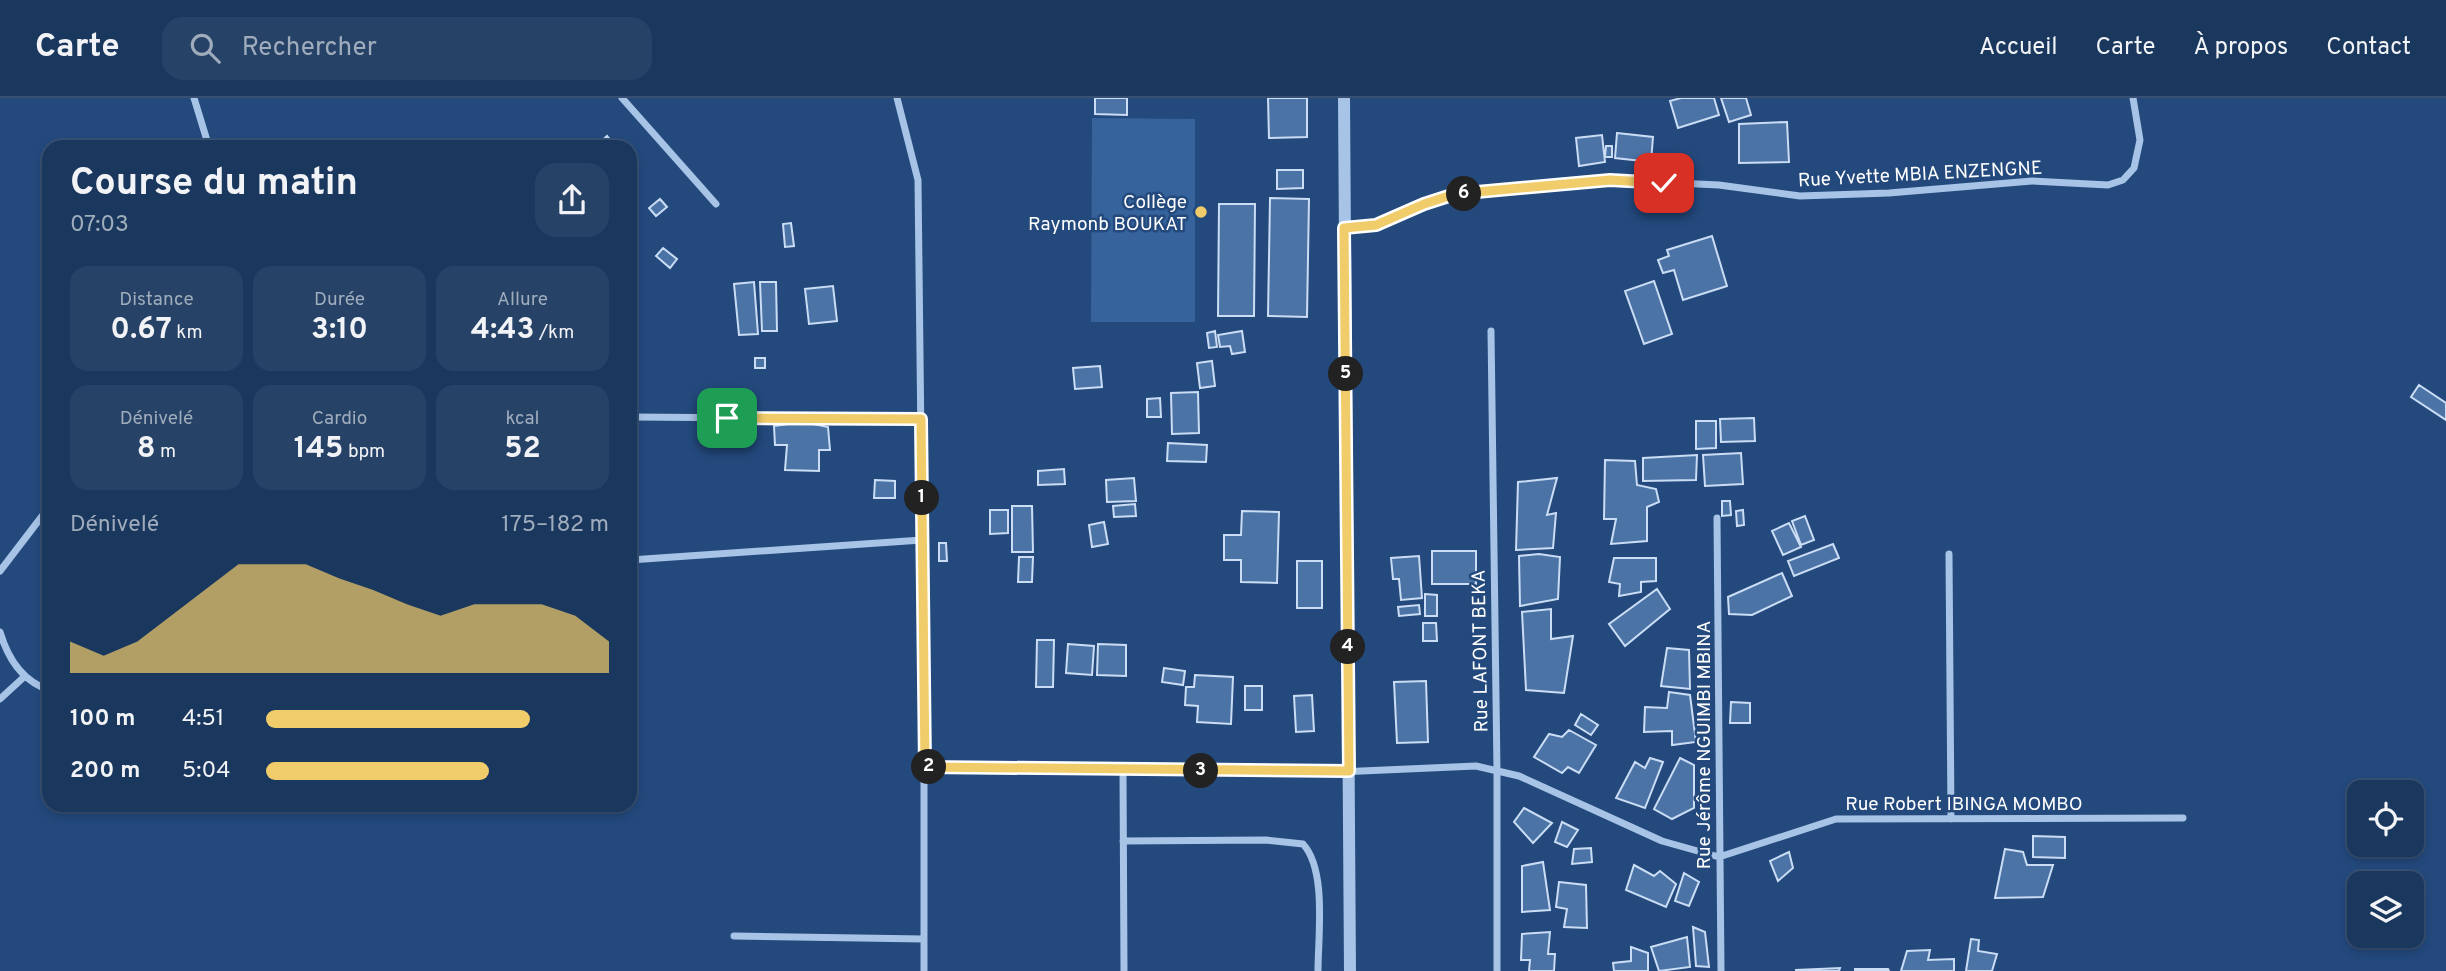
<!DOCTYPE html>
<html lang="fr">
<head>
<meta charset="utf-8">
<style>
  :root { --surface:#1a375e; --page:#274267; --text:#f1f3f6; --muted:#9facbc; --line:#385173; --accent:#f1cc6a }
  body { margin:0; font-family:Overpass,sans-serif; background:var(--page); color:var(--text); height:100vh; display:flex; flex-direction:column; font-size:26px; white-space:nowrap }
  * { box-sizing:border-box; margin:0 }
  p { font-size:23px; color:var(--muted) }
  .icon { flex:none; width:38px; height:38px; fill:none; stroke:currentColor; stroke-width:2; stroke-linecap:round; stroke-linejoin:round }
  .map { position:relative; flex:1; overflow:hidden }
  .drawer { position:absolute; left:42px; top:42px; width:595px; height:672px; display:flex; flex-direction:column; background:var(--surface); border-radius:21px; box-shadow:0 4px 10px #0003,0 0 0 2px var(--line) }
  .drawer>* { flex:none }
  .tools { position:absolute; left:2347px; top:682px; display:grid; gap:14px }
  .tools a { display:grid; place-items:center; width:77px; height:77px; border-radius:14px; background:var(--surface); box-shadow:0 4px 10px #0003,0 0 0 2px var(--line); font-size:35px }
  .pin { position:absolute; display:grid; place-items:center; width:60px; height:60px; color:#fff; margin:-30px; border-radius:14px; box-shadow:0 4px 10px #0006 }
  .km { position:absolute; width:35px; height:35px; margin:-18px; border-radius:50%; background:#222; color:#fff; font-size:19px; line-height:35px; text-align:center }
  .round { display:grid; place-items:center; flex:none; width:74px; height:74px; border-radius:21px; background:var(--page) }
  .head { display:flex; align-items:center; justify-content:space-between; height:119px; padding:0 28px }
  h1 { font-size:38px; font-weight:700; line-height:52px }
  .stats { display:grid; grid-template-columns:repeat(3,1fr); gap:10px; height:119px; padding:7px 28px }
  .stats div { display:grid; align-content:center; border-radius:18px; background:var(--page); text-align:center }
  .stats b { font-size:30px; font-weight:700 }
  .stats small { font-size:19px; font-weight:400 }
  .stats p { font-size:19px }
  .chart { height:196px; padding:14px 28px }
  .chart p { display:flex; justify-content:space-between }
  .chart svg { width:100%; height:126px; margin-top:7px; fill:var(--accent); opacity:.7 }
  ul { padding:0 28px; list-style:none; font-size:23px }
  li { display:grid; grid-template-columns:112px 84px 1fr; align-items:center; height:52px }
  li i { height:18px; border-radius:9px; background:var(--accent) }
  header { display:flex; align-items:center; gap:42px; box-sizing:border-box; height:98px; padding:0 35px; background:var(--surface); border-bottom:2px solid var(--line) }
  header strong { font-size:33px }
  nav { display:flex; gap:38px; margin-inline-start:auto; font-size:24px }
  .search { width:490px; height:63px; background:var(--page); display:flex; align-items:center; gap:18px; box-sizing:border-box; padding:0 24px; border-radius:21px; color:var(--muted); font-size:26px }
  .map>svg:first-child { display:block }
</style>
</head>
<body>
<header>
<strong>Carte</strong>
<div class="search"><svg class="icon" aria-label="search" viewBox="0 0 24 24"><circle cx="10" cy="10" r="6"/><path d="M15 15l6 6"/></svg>Rechercher</div>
<nav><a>Accueil</a><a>Carte</a><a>À propos</a><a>Contact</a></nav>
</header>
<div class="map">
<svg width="2446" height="873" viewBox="0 0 2446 873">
  <rect width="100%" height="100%" fill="#23497d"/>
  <path fill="#36639b" d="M1092,20L1195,21V224H1091Z"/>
  <path fill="#4b73a6" stroke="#caddf5" stroke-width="2" d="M1095,0H1127V17L1095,16Z
    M1268,0H1307V39L1269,40Z
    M1681,0H1714L1719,17L1678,30L1670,3Z
    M1721,0H1746L1751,17L1729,24Z
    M1787,24L1789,64L1739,65V26Z
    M1617,35L1653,39L1651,64L1615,60Z
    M1602,37L1605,64L1579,68L1576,40Z
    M607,38L616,49H595Z
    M1606,48H1612V59H1605Z
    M630,63L637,71L630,77Z
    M1277,72H1303V90L1277,91Z
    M1270,100L1309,101L1307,219L1268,218Z
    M660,101L667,109L656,118L649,110Z
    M1219,106H1255L1254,218H1218Z
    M791,125L794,148L785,149L783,126Z
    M1712,138L1727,188L1683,202L1674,172L1663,175L1658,162L1669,158L1667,152Z
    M663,150L677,161L670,170L656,158Z
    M1654,183L1672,236L1644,246L1625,193Z
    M754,184L758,236L739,237L734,186Z
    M760,184H776L777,233H762Z
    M833,188L837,223L809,226L805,191Z
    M1215,233L1217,249L1209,250L1207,235Z
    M1242,233L1245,254L1232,256L1230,248L1220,249L1218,237Z
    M755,260H765V270H755Z
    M1212,263L1215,288L1200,290L1197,265Z
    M1100,268L1102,289L1075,291L1073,270Z
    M2419,287L2446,305V322L2411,299Z
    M1198,294L1199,335L1172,336L1171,295Z
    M1160,300L1161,319H1147V301Z
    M1754,320L1755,343L1721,344L1720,321Z
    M1696,323H1716V350L1696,351Z
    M804,324L828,329L830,352H819V373L785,372L787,347H775L774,328Z
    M1168,345L1207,347L1206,364L1167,363Z
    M1741,355L1743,386L1705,388L1703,357Z
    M1697,357L1696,382L1643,383V360Z
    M1605,362L1635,363L1637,387L1656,391L1659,404L1647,409V443L1611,446L1616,421H1604Z
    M1064,371L1065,386L1038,387V373Z
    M1134,380L1136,403L1107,404L1106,382Z
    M1557,380L1547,417L1556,415L1553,450L1516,452L1518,384Z
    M875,382L895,383V400H874Z
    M1722,403H1730L1731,417L1722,418Z
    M1135,406L1136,418L1114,419L1113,408Z
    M1012,408H1032L1033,454H1012Z
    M990,412H1008V435L990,436Z
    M1743,412L1744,427L1737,428L1736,413Z
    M1242,413L1279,414L1277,485L1241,484V462H1224V437H1241Z
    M1805,418L1814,442L1801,447L1792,423Z
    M1104,424L1108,446L1092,449L1089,427Z
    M1789,425L1801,449L1783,457L1772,433Z
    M939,445H946L947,463H939Z
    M1833,446L1839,460L1794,478L1788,463Z
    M1432,453H1476V486H1432Z
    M1539,456L1560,459L1558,501L1520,508L1519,458Z
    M1419,458L1422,500L1401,502L1399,481H1393L1391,460Z
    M1019,459H1033L1032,484H1018Z
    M1614,460H1656V483L1641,484V494L1619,498L1620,486L1609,484Z
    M1297,463H1322V510H1297Z
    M1782,475L1792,498L1752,517L1729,516L1728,499Z
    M1657,491L1670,511L1625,548L1609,526Z
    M1425,496L1437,497V518H1425Z
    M1419,507L1420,516L1399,518L1398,509Z
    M1551,511V541L1573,538L1564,595L1526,592L1522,514Z
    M1423,525H1436L1437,543H1423Z
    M1037,542H1054L1053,589H1036Z
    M1068,546L1094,548L1092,577L1066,575Z
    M1098,546L1126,547V578L1097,577Z
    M1667,550L1689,552L1690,591L1661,588Z
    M1164,570L1185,573L1183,587L1162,584Z
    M1195,577L1233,579L1231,626L1197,624L1198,608L1185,607L1186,589H1194Z
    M1426,583L1428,644L1397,645L1394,584Z
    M1245,588H1262V612H1245Z
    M1669,594L1690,597L1696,644L1672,647V633L1644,634L1645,609L1667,610Z
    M1312,597L1314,633L1296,634L1294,598Z
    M1731,604L1750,605V625H1730Z
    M1581,616L1598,627L1591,637L1575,627Z
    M1569,632L1596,647L1579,675L1568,669L1562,675L1534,659L1549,636L1562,639Z
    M1650,660L1663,664L1645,710L1616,700L1635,664L1645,670Z
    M1680,660L1694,667V710L1672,721L1654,711Z
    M1524,710L1552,725L1533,745L1514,724Z
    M1562,724L1578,732L1567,749L1555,744Z
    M2033,738L2065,739V760L2033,759Z
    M1591,750L1592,764L1572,766L1574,751Z
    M2005,751L2023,754L2027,767H2053L2043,799L1995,800Z
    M1789,754L1793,770L1778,783L1770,763Z
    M1543,764L1550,812L1522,814V768Z
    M1634,767L1654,778L1660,773L1676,786L1666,809L1626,792Z
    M1684,775L1699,784L1689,808L1675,803Z
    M1559,784L1586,787L1587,830L1564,829L1567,811L1556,809Z
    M1693,829L1705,834L1709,869L1696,868Z
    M1550,834L1548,856H1555L1554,873H1529L1530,862H1521L1522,836Z
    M1687,839L1690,869L1659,873L1651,849Z
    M1971,841L1979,842L1978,853L1997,856L1992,873H1966Z
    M1631,849L1648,855V873H1614L1613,865L1631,863Z
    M1930,852L1928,862L1954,861V873H1901L1907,853Z
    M1840,870L1839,873H1796V872Z
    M1855,871H1888L1889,873H1855Z"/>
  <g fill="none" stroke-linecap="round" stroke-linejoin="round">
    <path stroke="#a7c3e6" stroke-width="7" d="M194,0L209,49
      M622,0L716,106
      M897,0L918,82L924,607V873
      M1344,129L1376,127L1424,106L1455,96L1610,82L1719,87L1800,98L1889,95L2032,83L2108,87L2123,82L2134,70L2140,42L2133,0
      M1491,233L1497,673V873
      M630,319L921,321
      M1717,420L1721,873
      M1949,456L1951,721
      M630,462L922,442
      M0,473L49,409
      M0,534C8,561 22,583 49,592
      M0,601L24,579
      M925,669L1316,675L1476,668L1519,678L1662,743L1719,759L1836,721L2183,720
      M1123,672L1124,873
      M1123,743L1266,742L1303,746C1327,772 1318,838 1318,873
      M734,838L924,841"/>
    <path stroke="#a7c3e6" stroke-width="12" d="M1344,0L1350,873"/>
  </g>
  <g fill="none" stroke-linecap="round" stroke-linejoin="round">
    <g stroke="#fff" stroke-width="14">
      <path id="route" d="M727,320L921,321L925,669L1349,673L1344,130L1376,127L1424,106L1455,96L1610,82L1664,85"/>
    </g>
    <use href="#route" stroke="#f1cc6a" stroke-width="9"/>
  </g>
  <circle fill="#f1cc6a" stroke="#23497d" stroke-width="2.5" cx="1201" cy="114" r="7"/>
  <g text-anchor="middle" stroke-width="5" stroke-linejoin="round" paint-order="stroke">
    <g font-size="19" fill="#fff" stroke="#23497d">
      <text transform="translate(1920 75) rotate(-3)" y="7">Rue Yvette MBIA ENZENGNE</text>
      <text transform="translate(1479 553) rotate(-91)" y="7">Rue LAFONT BEKA</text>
      <text transform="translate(1703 647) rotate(-90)" y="7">Rue Jérôme NGUIMBI MBINA</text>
      <text x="1964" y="712">Rue Robert IBINGA MOMBO</text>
    </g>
    <g font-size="19" fill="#fff" stroke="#23497d" text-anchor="end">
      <text x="1187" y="110">Collège<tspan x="1187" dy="22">Raymonb BOUKAT</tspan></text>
    </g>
  </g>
</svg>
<div class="tools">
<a><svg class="icon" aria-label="locate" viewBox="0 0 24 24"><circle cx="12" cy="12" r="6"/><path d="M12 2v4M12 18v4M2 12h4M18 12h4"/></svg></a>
<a><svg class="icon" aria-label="layers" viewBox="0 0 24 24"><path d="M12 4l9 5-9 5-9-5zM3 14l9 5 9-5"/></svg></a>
</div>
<div class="pin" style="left:727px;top:320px;background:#1e9e55"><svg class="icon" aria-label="arrive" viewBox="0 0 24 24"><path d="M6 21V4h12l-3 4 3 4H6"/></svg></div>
<div class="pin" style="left:1664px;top:85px;background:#d93025"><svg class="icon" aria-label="check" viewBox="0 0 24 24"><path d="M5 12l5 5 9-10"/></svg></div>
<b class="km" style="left:922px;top:400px">1</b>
<b class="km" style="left:929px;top:669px">2</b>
<b class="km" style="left:1201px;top:673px">3</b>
<b class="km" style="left:1348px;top:549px">4</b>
<b class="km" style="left:1346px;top:276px">5</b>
<b class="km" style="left:1464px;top:96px">6</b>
<section class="drawer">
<div class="head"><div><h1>Course du matin</h1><p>07:03</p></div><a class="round"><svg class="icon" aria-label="share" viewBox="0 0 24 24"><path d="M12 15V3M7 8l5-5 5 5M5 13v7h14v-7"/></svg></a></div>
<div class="stats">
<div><p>Distance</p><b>0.67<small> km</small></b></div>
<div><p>Durée</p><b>3:10</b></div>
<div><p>Allure</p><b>4:43<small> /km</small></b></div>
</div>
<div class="stats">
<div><p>Dénivelé</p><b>8<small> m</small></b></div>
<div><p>Cardio</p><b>145<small> bpm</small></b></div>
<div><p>kcal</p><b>52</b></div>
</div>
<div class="chart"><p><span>Dénivelé</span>175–182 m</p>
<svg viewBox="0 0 160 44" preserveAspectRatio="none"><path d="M0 44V33L10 38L20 33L30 24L40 15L50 6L60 6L70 6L80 11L90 15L100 20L110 24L120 20L130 20L140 20L150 24L160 33V44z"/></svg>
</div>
<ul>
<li><b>100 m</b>4:51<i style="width:77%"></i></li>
<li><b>200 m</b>5:04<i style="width:65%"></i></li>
</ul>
</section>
</div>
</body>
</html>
